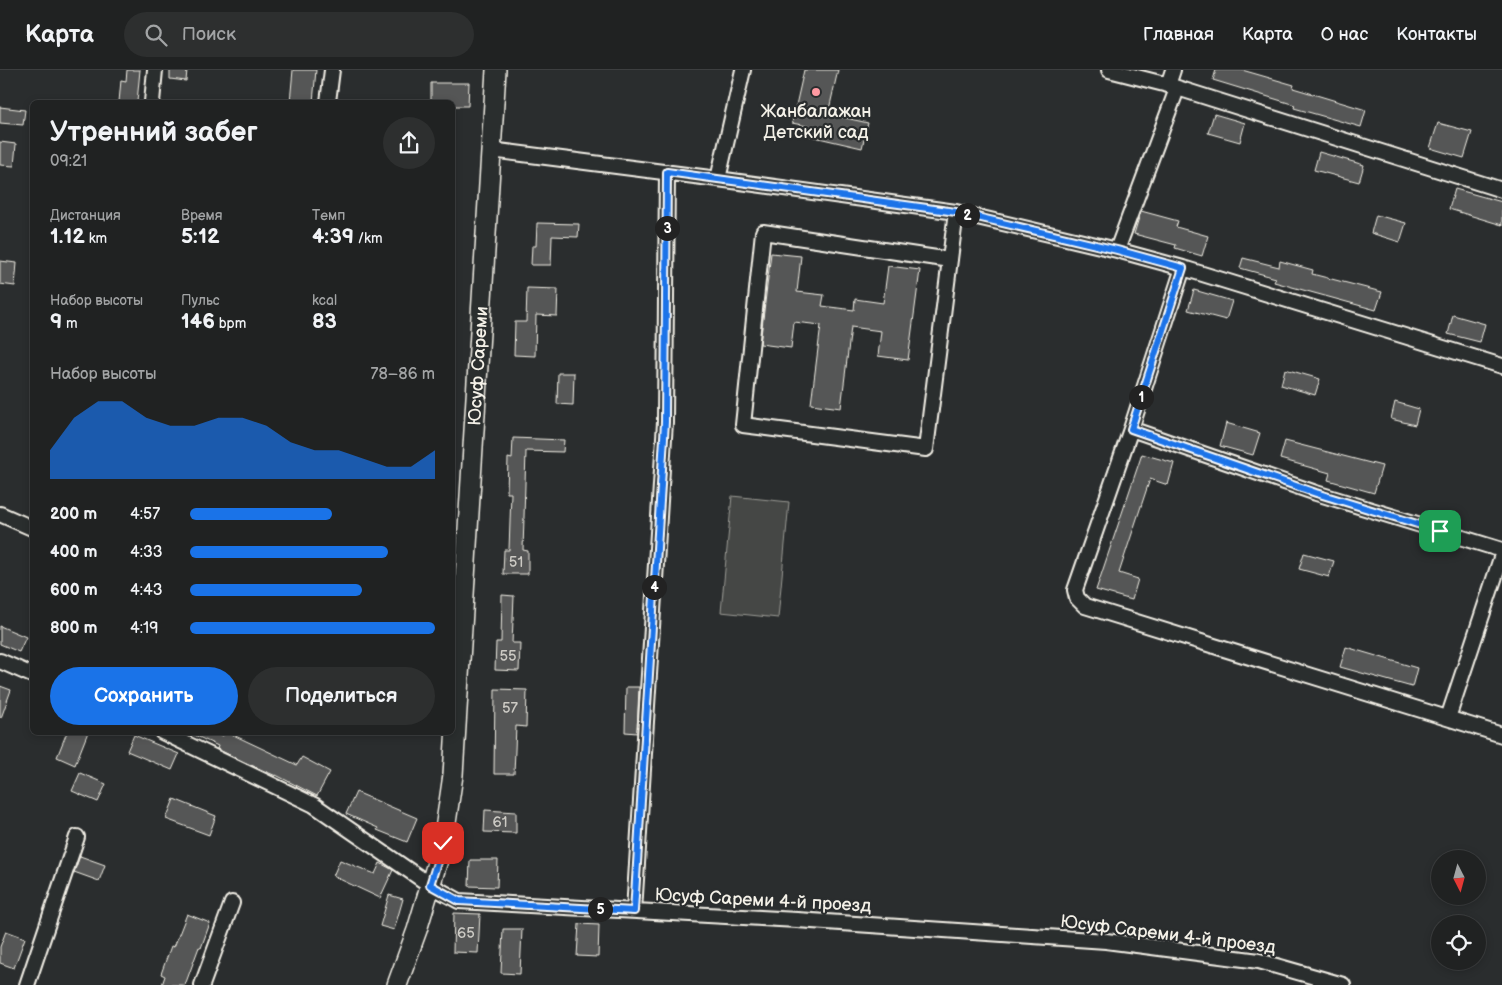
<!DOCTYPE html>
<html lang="ru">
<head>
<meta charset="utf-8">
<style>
  :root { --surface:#202222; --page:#2d2f2f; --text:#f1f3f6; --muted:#a2a4a5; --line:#3d3f40; --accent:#1a73e8 }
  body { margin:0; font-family:"Balsamiq Sans",sans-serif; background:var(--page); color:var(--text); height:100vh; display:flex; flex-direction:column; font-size:19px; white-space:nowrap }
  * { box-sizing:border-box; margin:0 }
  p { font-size:16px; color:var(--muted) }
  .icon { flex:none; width:28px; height:28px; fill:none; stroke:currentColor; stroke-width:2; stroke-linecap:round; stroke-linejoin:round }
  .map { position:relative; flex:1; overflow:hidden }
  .details { position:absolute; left:30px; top:30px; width:425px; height:635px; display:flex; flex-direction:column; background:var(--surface); border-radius:8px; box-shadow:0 2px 8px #0003,0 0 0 1px var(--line) }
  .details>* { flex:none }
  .needle { width:32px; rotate:174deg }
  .controls { position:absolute; left:1431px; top:780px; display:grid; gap:10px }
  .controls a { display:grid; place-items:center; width:55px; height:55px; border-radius:50%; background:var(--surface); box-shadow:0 2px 8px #0003,0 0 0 1px var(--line); font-size:25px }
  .pin { position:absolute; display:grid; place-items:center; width:42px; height:42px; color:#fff; margin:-21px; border-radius:10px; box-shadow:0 2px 8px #0006 }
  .km { position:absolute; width:25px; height:25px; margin:-12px; border-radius:50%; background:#222; color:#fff; font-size:14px; line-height:25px; text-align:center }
  .round { display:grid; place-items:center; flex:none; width:52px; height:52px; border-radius:26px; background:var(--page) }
  .summary { display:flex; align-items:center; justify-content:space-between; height:85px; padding:0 20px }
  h1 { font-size:28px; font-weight:600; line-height:38px }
  .stats { display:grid; grid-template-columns:repeat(3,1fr); gap:8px; height:85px; padding:5px 20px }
  .stats div { display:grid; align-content:center }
  .stats b { font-size:21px; font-weight:600 }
  .stats small { font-size:14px; font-weight:400 }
  .stats p { font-size:14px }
  .chart { height:140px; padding:10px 20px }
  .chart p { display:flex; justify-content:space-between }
  .chart svg { width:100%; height:90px; margin-top:5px; fill:var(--accent); opacity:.7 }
  .cta { display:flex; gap:10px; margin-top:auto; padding:10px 20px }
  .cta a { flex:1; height:58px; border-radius:30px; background:var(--accent); color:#fff; font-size:20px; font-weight:600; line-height:58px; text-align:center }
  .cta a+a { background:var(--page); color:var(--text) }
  ul { padding:0 20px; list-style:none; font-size:16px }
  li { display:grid; grid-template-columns:80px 60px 1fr; align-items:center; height:38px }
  li i { height:12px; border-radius:6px; background:var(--accent) }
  header { display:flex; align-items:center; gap:30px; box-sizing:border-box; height:70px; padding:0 25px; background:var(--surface); border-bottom:1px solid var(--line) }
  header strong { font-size:24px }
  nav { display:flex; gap:28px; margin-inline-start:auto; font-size:18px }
  .search { width:350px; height:45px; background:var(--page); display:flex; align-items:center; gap:12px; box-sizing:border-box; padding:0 18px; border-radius:28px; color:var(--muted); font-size:19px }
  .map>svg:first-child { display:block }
</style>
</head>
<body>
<header>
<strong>Карта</strong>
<div class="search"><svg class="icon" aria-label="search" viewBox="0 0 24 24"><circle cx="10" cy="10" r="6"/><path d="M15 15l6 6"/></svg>Поиск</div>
<nav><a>Главная</a><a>Карта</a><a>О нас</a><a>Контакты</a></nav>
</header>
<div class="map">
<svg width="1502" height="915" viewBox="0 0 1502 915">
  <rect width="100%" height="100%" fill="#2a2d2e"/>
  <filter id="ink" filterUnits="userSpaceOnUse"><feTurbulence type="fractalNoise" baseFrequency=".02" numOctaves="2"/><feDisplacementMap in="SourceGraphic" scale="10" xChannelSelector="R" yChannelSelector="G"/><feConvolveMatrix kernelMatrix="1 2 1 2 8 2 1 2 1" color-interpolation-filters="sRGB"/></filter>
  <g filter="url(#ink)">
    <path fill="#444645" stroke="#9c9c96" d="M732,426L789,432L778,548L721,542Z"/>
    <path fill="#555756" stroke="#f4f1e8" d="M127,0H140L137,32H119L121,10L126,11Z
      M170,0H187L186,11L170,9Z
      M293,0H316L313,32H290Z
      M804,0H838L828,44L868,53L862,78L810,66L812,57L792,53Z
      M1216,0H1242L1294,15L1293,18L1366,40L1361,57L1294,38L1295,35L1213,10Z
      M431,13H469L468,36H452V32H431Z
      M0,37L25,40L23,55L0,53Z
      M1214,44L1245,53L1240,72L1208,63Z
      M1438,53L1472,62L1464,88L1430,78Z
      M0,72L16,74L14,96L0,95Z
      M1319,82L1364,95L1359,112L1314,100Z
      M1455,119L1502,132V155L1449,139Z
      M1141,141L1178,151L1176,157L1208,166L1202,186L1175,178L1176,175L1134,164Z
      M1376,145L1406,153L1400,172L1371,163Z
      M537,153L579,154L578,167L552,166L551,195H531L532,176H536Z
      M771,183L801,186L797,222L824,225L822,236L854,240L855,229L883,233L888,196L920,200L908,290L878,286L881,261L851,257L841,338L811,334L821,255L794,252L791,278L760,274Z
      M1243,188L1279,197L1280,191L1313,200L1312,204L1382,222L1376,240L1274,212L1276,208L1240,198Z
      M0,191L17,193L15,216L0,214Z
      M527,218L558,219L557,246L536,245L535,286L514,285L515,252H526Z
      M1194,220L1232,231L1226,250L1188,240Z
      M1453,245L1485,254L1480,272L1448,264Z
      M1285,299L1320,309L1315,325L1281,315Z
      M558,303H574L573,335L557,334Z
      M1395,332L1419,339L1415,355L1391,349Z
      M1226,353L1260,363L1253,385L1220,376Z
      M513,368L564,370L563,382L526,381L523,480L528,481V504H503L504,480H509L511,423H507L508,388L512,389Z
      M1285,371L1382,396L1374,423L1328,410L1330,403L1280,389Z
      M1142,384L1174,393L1168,415L1150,409L1119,503L1138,509L1132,530L1096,520Z
      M1304,483L1334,491L1329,507L1299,499Z
      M502,525L514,526L512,573H520L519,601L495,600L496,572H501Z
      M0,556L26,567L19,582L0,574Z
      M1346,577L1417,598L1412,617L1340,597Z
      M0,616L11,620L1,648L0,647Z
      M626,617H639L637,663L625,662Z
      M495,619L527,620L526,657L516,656L514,704H494Z
      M67,662H88L75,695L57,687Z
      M188,662H215L223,666L224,662H227L297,695L302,687L330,702L317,726L276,705V706L244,692L217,679L218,676Z
      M134,665L179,684L172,700L127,681Z
      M80,703L106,714L98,732L72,721Z
      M356,722L417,748L407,772L377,760L378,758L346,744Z
      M174,729L216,746L209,765L166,749Z
      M485,740L516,742V763L484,762Z
      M80,786L105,795L99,811L74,802Z
      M340,790L375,804L380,793L393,800L380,828L333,806Z
      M470,790H498L497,817L469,816Z
      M389,825L403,829L394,860L380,856Z
      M454,843L480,844L478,883L453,882Z
      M187,844L210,853L201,878L199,877L185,915H162L165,906L161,904L171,876L174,877Z
      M579,854L599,855L598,887L577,886Z
      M503,859H522L520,904L501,903Z
      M6,861L25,868L14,898L0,893V877Z"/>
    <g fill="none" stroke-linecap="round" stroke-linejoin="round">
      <g stroke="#f4f1e8" stroke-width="18">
        <path id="street" d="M1109,0L1168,15L1502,120
          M1168,15L1173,0
          M152,32L155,0
          M328,32L332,0
          M491,80L718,109L956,142L1117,180L1183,198L1502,296
          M718,109L743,0
          M1117,180L1177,19
          M950,190L763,162L743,355L926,379L956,142
          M1183,198L1131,359L1075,520L1077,528L1085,536L1502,665
          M1131,359L1316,423L1502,480
          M0,444L32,458
          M0,591L32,605
          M1448,648L1502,485
          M162,662L314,735L430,815L459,831L797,850L1106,871L1259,891L1343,915
          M634,841L665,352L667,102
          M27,915L77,767
          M202,915L232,833"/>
      </g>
      <g stroke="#f4f1e8" stroke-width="22">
        <g id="secondary">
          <path id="s1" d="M397,915L417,860L443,773L453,705L496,0"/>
        </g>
      </g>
      <use href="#street" stroke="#2a2d2e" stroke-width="14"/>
      <use href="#secondary" stroke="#2a2d2e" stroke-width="19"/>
    </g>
  </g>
  <g fill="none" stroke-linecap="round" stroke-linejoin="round" filter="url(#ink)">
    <g stroke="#fff" stroke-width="10">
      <path id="route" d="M443,773L430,815L459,831L634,841L665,352L667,102L956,142L1117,180L1183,198L1131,359L1316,423L1440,461"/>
    </g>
    <use href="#route" stroke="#1a73e8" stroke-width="6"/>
  </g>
  <circle fill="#ff9aa2" stroke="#2a2d2e" stroke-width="2" cx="816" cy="22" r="5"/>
  <g text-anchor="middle" stroke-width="4.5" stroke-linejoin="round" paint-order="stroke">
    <g font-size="15" fill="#cccac4">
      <text x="516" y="497">51</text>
      <text x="508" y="591">55</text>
      <text x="510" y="643">57</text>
      <text x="500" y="757">61</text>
      <text x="466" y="868">65</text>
    </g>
    <g font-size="18" fill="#f4f1e8" stroke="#2a2d2e">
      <text x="816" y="47">Жанбалажан<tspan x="816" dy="21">Детский сад</tspan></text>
    </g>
    <g font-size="18" fill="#f4f1e8" stroke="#2a2d2e">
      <text dy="6" stroke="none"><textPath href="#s1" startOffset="628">Юсуф Сареми</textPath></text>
      <text transform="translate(763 830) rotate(3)" y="6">Юсуф Сареми 4-й проезд</text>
      <text transform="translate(1168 864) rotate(7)" y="6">Юсуф Сареми 4-й проезд</text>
    </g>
  </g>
</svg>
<div class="controls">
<a><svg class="needle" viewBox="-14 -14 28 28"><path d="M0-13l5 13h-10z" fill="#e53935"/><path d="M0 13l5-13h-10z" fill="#a2a4a5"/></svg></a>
<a><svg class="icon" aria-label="locate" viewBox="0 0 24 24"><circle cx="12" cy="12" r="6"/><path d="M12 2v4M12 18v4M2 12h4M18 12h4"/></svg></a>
</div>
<div class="pin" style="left:1440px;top:461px;background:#1e9e55"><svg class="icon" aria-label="arrive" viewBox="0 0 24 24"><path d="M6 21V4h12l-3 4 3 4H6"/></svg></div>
<div class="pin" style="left:443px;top:773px;background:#d93025"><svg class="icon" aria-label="check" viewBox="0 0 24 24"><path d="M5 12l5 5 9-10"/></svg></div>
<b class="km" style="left:1141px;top:327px">1</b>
<b class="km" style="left:967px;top:145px">2</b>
<b class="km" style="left:667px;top:158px">3</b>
<b class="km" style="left:654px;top:517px">4</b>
<b class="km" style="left:600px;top:839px">5</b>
<section class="details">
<div class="summary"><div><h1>Утренний забег</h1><p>09:21</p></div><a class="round"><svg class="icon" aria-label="share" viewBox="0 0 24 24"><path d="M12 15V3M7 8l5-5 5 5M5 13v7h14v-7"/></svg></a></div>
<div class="stats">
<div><p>Дистанция</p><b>1.12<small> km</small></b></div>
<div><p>Время</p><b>5:12</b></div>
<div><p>Темп</p><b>4:39<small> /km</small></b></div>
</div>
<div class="stats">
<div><p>Набор высоты</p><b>9<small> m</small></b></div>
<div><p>Пульс</p><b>146<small> bpm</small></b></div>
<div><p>kcal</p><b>83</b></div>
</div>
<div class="chart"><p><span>Набор высоты</span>78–86 m</p>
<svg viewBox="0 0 160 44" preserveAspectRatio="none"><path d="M0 44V30L10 14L20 6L30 6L40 14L50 18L60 18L70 14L80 14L90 18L100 26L110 30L120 30L130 34L140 38L150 38L160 30V44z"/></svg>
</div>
<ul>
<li><b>200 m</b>4:57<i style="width:58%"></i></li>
<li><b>400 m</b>4:33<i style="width:81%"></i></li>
<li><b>600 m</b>4:43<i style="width:70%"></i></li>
<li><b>800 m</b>4:19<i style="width:100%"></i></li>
</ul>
<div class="cta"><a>Сохранить</a><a>Поделиться</a></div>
</section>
</div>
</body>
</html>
